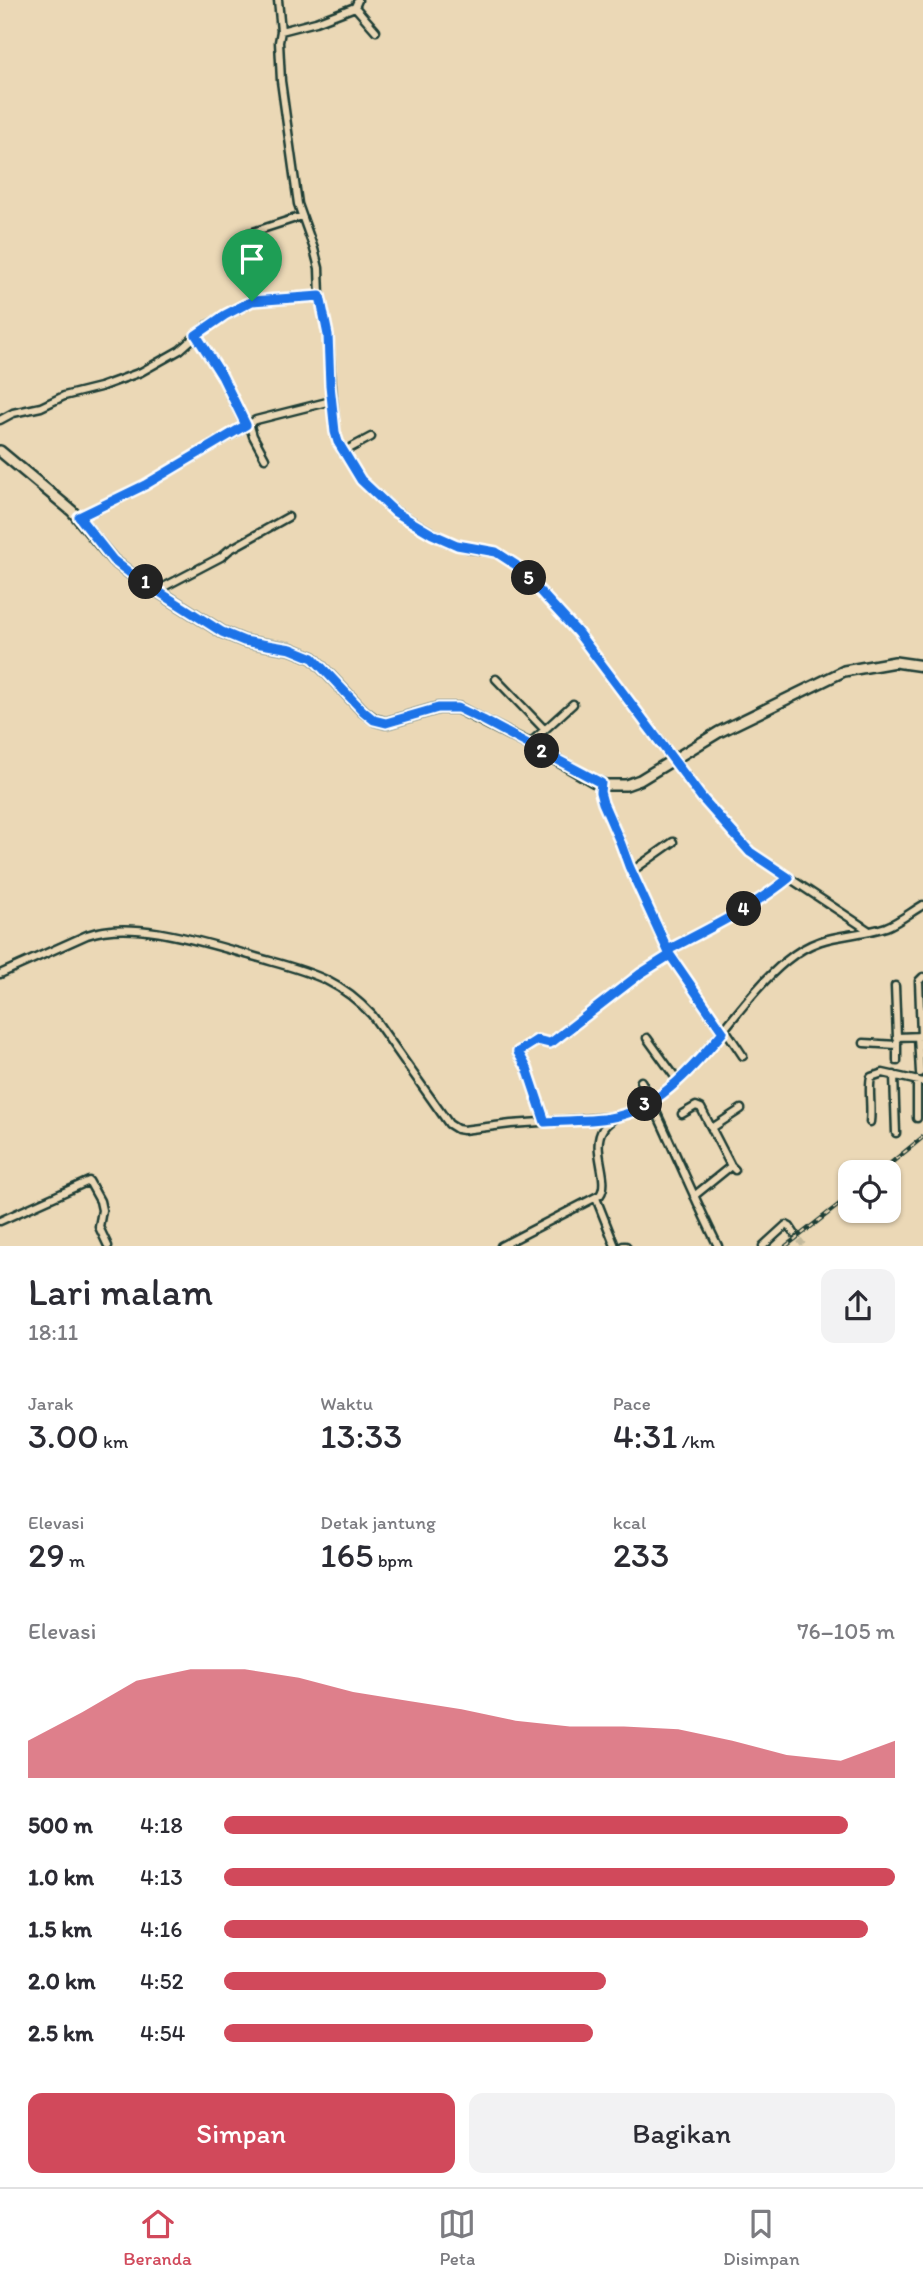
<!DOCTYPE html>
<html lang="id">
<head>
<meta charset="utf-8">
<style>
  :root { --surface:#fff; --page:#f2f2f3; --text:#2b2b33; --muted:#7c7c81; --line:#e1e1e2; --accent:#d1495b }
  body { margin:0; font-family:Itim,sans-serif; background:var(--page); color:var(--text); height:100vh; display:flex; flex-direction:column; font-size:26px; white-space:nowrap }
  * { box-sizing:border-box; margin:0 }
  p { font-size:23px; color:var(--muted) }
  .icon { flex:none; width:38px; height:38px; fill:none; stroke:currentColor; stroke-width:2; stroke-linecap:round; stroke-linejoin:round }
  .map { position:relative; height:1246px; overflow:hidden }
  .side { display:flex; flex-direction:column; background:var(--surface); flex:1 }
  .side>* { flex:none }
  .controls { position:absolute; left:838px; top:1160px; display:grid; gap:14px }
  .controls a { display:grid; place-items:center; width:63px; height:63px; border-radius:14px; background:var(--surface); box-shadow:0 2px 5px #0004; font-size:35px }
  .pin { position:absolute; display:grid; place-items:center; width:60px; height:60px; color:#fff; margin:-72px -30px; border-radius:50% 50% 50% 0; rotate:-45deg; box-shadow:0 0 7px #0007 }
  .pin .icon { rotate:45deg }
  .km { position:absolute; width:35px; height:35px; margin:-18px; border-radius:50%; background:#222; color:#fff; font-size:19px; line-height:35px; text-align:center }
  .round { display:grid; place-items:center; flex:none; width:74px; height:74px; border-radius:14px; background:var(--page) }
  .summary { display:flex; align-items:center; justify-content:space-between; height:119px; padding:0 28px }
  h1 { font-size:38px; font-weight:600; line-height:52px }
  .metrics { display:grid; grid-template-columns:repeat(3,1fr); gap:10px; height:119px; padding:7px 28px }
  .metrics div { display:grid; align-content:center }
  .metrics b { font-size:35px; font-weight:600 }
  .metrics small { font-size:19px; font-weight:400 }
  .metrics p { font-size:19px }
  .chart { height:196px; padding:14px 28px }
  .chart p { display:flex; justify-content:space-between }
  .chart svg { width:100%; height:126px; margin-top:7px; fill:var(--accent); opacity:.7 }
  .cta { display:flex; gap:14px; margin-top:auto; padding:14px 28px }
  .cta a { flex:1; height:80px; border-radius:14px; background:var(--accent); color:#fff; font-size:28px; font-weight:600; line-height:80px; text-align:center }
  .cta a+a { background:var(--page); color:var(--text) }
  ul { padding:0 28px; list-style:none; font-size:23px }
  li { display:grid; grid-template-columns:112px 84px 1fr; align-items:center; height:52px }
  li i { height:18px; border-radius:9px; background:var(--accent) }
  .dock { display:flex; justify-content:space-around; align-items:center; height:98px; border-top:2px solid var(--line); background:var(--surface); font-size:19px; color:var(--muted) }
  .dock a { display:grid; justify-items:center; gap:4px }
  .dock .on { color:var(--accent) }
  .map>svg:first-child { display:block }
</style>
</head>
<body>
<div class="map">
<svg width="923" height="1246" viewBox="0 0 923 1246">
  <rect width="100%" height="100%" fill="#ebd8b6"/>
  <filter id="ink" filterUnits="userSpaceOnUse"><feTurbulence type="fractalNoise" baseFrequency=".0143" numOctaves="2"/><feDisplacementMap in="SourceGraphic" scale="14" xChannelSelector="R" yChannelSelector="G"/><feConvolveMatrix kernelMatrix="1 2 1 2 8 2 1 2 1" color-interpolation-filters="sRGB"/></filter>
  <g filter="url(#ink)">
    <g fill="none" stroke-linecap="round" stroke-linejoin="round">
      <path stroke="#c2b99c" stroke-width="6" stroke-dasharray="6 3" stroke-linecap="butt" d="M794,1233L804,1246"/>
      <g stroke="#1f3d34" stroke-width="11">
        <path id="street" d="M278,0L281,31L279,42L281,81L298,204L314,249L319,268L320,296L328,335L335,432L338,442L361,480L395,511L446,541L471,549L496,552L516,565L578,633L702,798L750,852L868,930
          M355,7L376,31
          M281,31L316,22L355,7L358,0
          M250,233L302,216
          M196,335L222,376L245,425
          M0,420L13,413L41,407L64,396L100,387L141,372L180,350L208,325L252,301L320,296
          M249,423L253,436L265,458
          M343,452L371,437
          M79,517L145,485L256,420L331,401
          M158,590L221,557L229,550L288,517
          M496,679L544,729
          M529,744L573,704
          M632,871L673,842
          M668,950C710,928 752,908 789,878
          M670,955L723,1033
          M0,974L87,935C133,919 202,942 249,955C275,963 301,968 326,980C344,989 359,1001 372,1015L449,1124L457,1129L463,1130L511,1124L615,1117C691,1098 729,1008 786,961C822,931 848,939 886,927C899,922 911,912 923,905
          M895,986L897,1037L923,1036
          M725,1029L743,1056
          M918,1036L920,1073
          M921,1036L919,981L923,977
          M647,1038L678,1081
          M897,1042V1061
          M864,1043L897,1045
          M894,1075L896,1133
          M917,1080V1118
          M641,1081L652,1100
          M651,1101C674,1149 694,1198 718,1246
          M682,1114L696,1106L701,1108L731,1166
          M545,1122L527,1068L518,1052L537,1040L549,1043L552,1042L640,974L670,955L629,866L621,843L603,803L600,792L602,784
          M870,1122C872,1108 868,1088 871,1077L883,1073L923,1082
          M712,1128L741,1109
          M694,1196L731,1166L735,1170
          M596,1198L615,1246
          M0,1221L89,1181L100,1201L102,1210L99,1227L108,1246
          M501,1246L600,1195C611,1180 590,1148 603,1129C606,1124 611,1121 615,1117
          M623,1246H626
          M763,1246L786,1225L790,1227L794,1233"/>
      </g>
      <g stroke="#1f3d34" stroke-width="14">
        <path id="secondary" d="M0,451L72,511L113,560L131,574L222,632L244,641L291,649L313,658L363,711L375,720L386,723L438,708H458L529,744L593,781L605,785H626L640,780L719,732L844,671L895,662L923,666"/>
      </g>
      <use href="#street" stroke="#ebd8b6" stroke-width="6"/>
      <use href="#secondary" stroke="#ebd8b6" stroke-width="9"/>
      <g stroke="#1f3d34" stroke-width="4.5">
        <path id="rail" d="M880,1172L923,1137
          M786,1246L850,1196"/>
      </g>
      <use href="#rail" stroke="#ebd8b6" stroke-width="2" stroke-dasharray="5" stroke-linecap="butt"/>
    </g>
  </g>
  <g fill="none" stroke-linecap="round" stroke-linejoin="round" filter="url(#ink)">
    <g stroke="#fff" stroke-width="14">
      <path id="route" d="M252,301L225,315L196,335L222,376L246,425L145,485L79,517L113,560L131,574L222,632L244,641L291,649L313,658L363,711L374,720L386,723L438,708H458L483,720L601,783L600,792L603,803L621,844L629,866L670,955L723,1032C698,1062 661,1105 622,1115C598,1122 570,1120 545,1122L527,1068L518,1052L537,1040L549,1043L552,1042L640,974L670,955L668,950C710,928 752,908 789,878L750,852L702,798L578,633L516,565L496,552L457,545L432,534L395,512L361,480L338,442L335,432L330,385L328,335L320,296L252,301"/>
    </g>
    <use href="#route" stroke="#1a73e8" stroke-width="9"/>
  </g>
</svg>
<div class="controls">
<a><svg class="icon" aria-label="locate" viewBox="0 0 24 24"><circle cx="12" cy="12" r="6"/><path d="M12 2v4M12 18v4M2 12h4M18 12h4"/></svg></a>
</div>
<div class="pin" style="left:252px;top:301px;background:#1e9e55"><svg class="icon" aria-label="arrive" viewBox="0 0 24 24"><path d="M6 21V4h12l-3 4 3 4H6"/></svg></div>
<b class="km" style="left:146px;top:582px">1</b>
<b class="km" style="left:542px;top:751px">2</b>
<b class="km" style="left:645px;top:1104px">3</b>
<b class="km" style="left:744px;top:909px">4</b>
<b class="km" style="left:529px;top:578px">5</b>
</div>
<section class="side">
<div class="summary"><div><h1>Lari malam</h1><p>18:11</p></div><a class="round"><svg class="icon" aria-label="share" viewBox="0 0 24 24"><path d="M12 15V3M7 8l5-5 5 5M5 13v7h14v-7"/></svg></a></div>
<div class="metrics">
<div><p>Jarak</p><b>3.00<small> km</small></b></div>
<div><p>Waktu</p><b>13:33</b></div>
<div><p>Pace</p><b>4:31<small> /km</small></b></div>
</div>
<div class="metrics">
<div><p>Elevasi</p><b>29<small> m</small></b></div>
<div><p>Detak jantung</p><b>165<small> bpm</small></b></div>
<div><p>kcal</p><b>233</b></div>
</div>
<div class="chart"><p><span>Elevasi</span>76–105 m</p>
<svg viewBox="0 0 160 44" preserveAspectRatio="none"><path d="M0 44V31L10 21L20 10L30 6L40 6L50 9L60 14L70 17L80 20L90 24L100 26L110 26L120 27L130 31L140 36L150 38L160 31V44z"/></svg>
</div>
<ul>
<li><b>500 m</b>4:18<i style="width:93%"></i></li>
<li><b>1.0 km</b>4:13<i style="width:100%"></i></li>
<li><b>1.5 km</b>4:16<i style="width:96%"></i></li>
<li><b>2.0 km</b>4:52<i style="width:57%"></i></li>
<li><b>2.5 km</b>4:54<i style="width:55%"></i></li>
</ul>
<div class="cta"><a>Simpan</a><a>Bagikan</a></div>
</section>
<nav class="dock">
<a class="on"><svg class="icon" aria-label="home" viewBox="0 0 24 24"><path d="M3 11l9-7 9 7M6 9v11h12V9"/></svg>Beranda</a>
<a><svg class="icon" aria-label="map" viewBox="0 0 24 24"><path d="M3 6l6-2 6 2 6-2v14l-6 2-6-2-6 2zM9 4v14M15 6v14"/></svg>Peta</a>
<a><svg class="icon" aria-label="saved" viewBox="0 0 24 24"><path d="M7 4h10v16l-5-4-5 4z"/></svg>Disimpan</a>
</nav>
</body>
</html>
